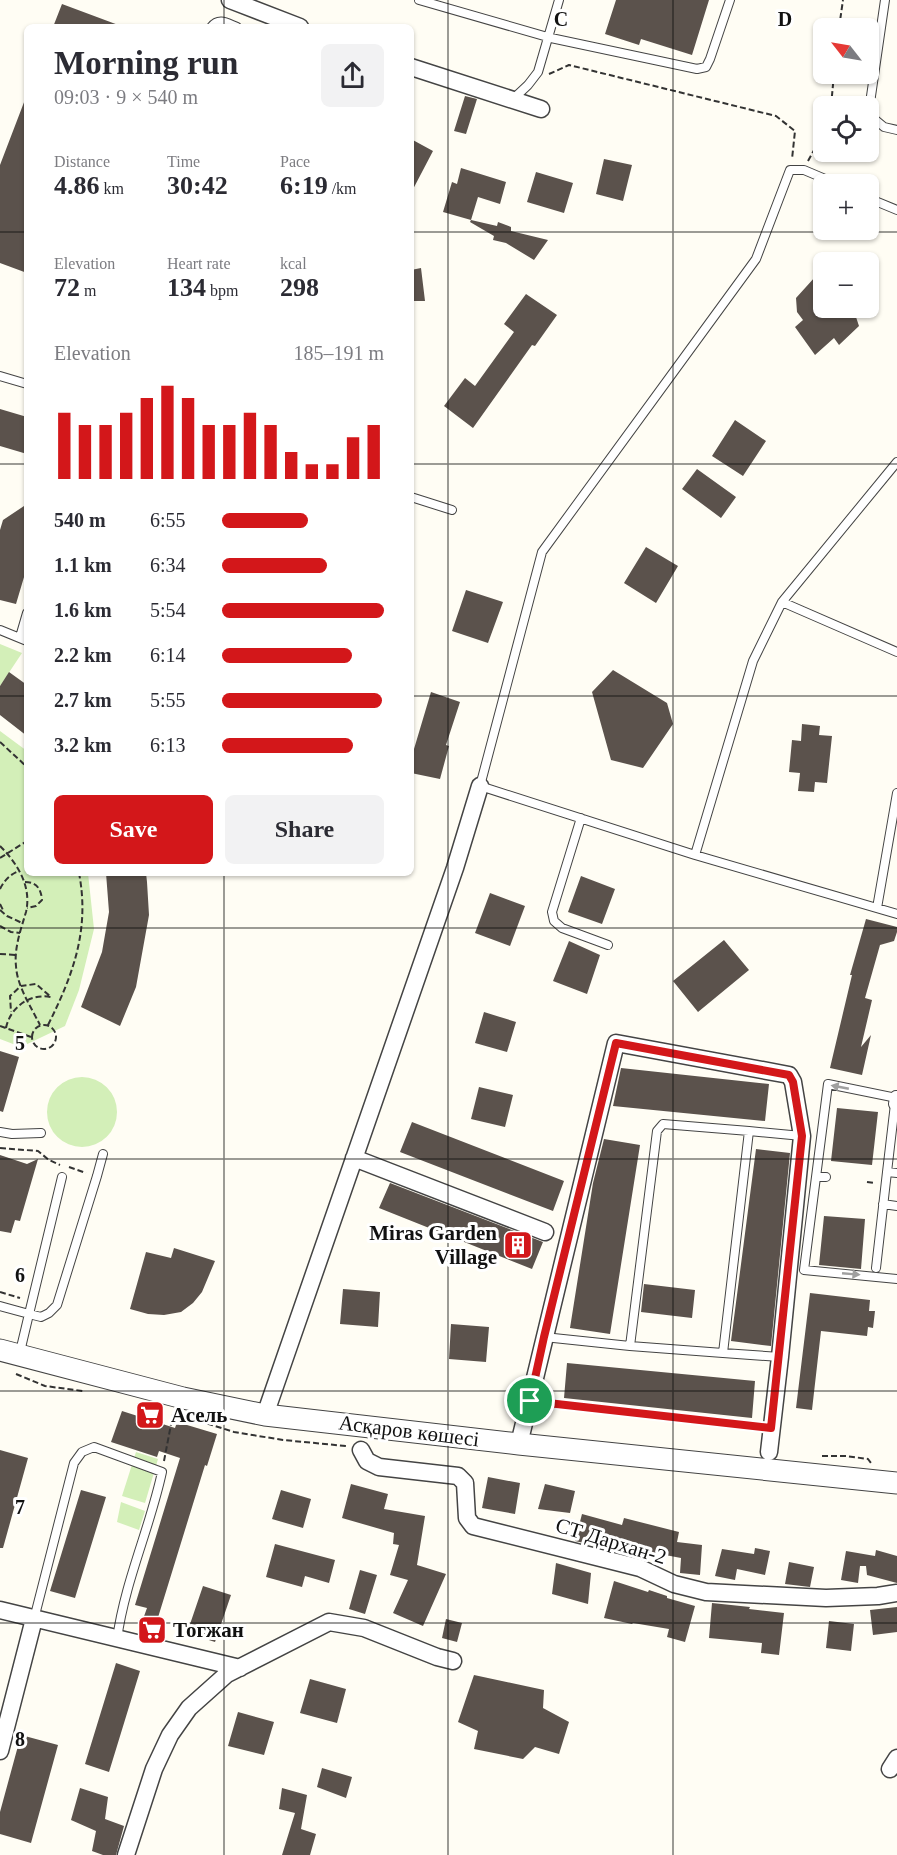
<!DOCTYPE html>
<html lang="en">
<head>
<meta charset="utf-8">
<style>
  :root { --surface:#fff; --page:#f2f2f3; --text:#2b2b33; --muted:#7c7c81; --accent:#d3171a }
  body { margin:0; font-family:Georgia,serif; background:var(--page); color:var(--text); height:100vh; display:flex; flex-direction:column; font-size:22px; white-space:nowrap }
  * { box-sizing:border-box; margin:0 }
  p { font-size:20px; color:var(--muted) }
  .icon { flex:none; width:33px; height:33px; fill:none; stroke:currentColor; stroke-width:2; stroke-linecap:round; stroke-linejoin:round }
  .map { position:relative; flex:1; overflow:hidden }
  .drawer { position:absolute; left:24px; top:24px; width:390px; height:852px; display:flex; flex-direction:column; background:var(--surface); border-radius:9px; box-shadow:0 2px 4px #0004 }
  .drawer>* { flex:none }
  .needle { width:39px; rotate:301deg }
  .tools { position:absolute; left:813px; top:18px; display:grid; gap:12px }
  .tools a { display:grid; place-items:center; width:66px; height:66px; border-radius:9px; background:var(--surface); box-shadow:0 2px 4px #0004; font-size:30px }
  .pin { position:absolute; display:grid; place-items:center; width:51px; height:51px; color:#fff; margin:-26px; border:3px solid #fff; border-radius:50%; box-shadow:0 2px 6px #0007 }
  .round { display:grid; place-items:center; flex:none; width:63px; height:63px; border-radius:9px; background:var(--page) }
  .summary { display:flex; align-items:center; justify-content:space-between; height:102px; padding:0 30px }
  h1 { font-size:33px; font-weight:600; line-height:45px }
  .figures { display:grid; grid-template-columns:repeat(3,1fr); gap:9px; height:102px; padding:6px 30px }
  .figures div { display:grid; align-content:center }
  .figures b { font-size:26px; font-weight:600 }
  .figures small { font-size:16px; font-weight:400 }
  .figures p { font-size:16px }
  .chart { height:168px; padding:12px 30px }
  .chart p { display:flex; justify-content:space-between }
  .chart svg { width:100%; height:108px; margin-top:6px; stroke:var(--accent); stroke-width:6 }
  .action { display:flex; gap:12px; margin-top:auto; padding:12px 30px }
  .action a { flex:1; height:69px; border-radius:9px; background:var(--accent); color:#fff; font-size:24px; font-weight:600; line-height:69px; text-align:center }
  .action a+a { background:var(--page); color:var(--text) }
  ul { padding:0 30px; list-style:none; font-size:20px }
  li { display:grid; grid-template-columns:96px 72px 1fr; align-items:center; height:45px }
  li i { height:15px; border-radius:8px; background:var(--accent) }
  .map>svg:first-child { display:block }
</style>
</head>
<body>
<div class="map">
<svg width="897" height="1855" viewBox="0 0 897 1855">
  <rect width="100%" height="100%" fill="#fffdf4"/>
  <path fill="#d3efb8" d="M0,644L22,653L0,686Z
    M0,731L27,751V873H88L94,929L79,990L65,1026L21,1047L0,1039Z
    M47 1112a35 35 0 1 1 70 0a35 35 0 1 1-70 0Z
    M136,1452L158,1459L145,1503L122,1496Z
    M121,1502L145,1511L139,1530L117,1522Z"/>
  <path fill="#5b524c" d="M616,0H709L692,55L641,39L639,45L605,34Z
    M62,4L121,26V27H53Z
    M465,96L477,99L466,134L454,131Z
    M26,97H27V273L0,263V165Z
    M411,139L433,151L411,193Z
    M604,159L632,165L623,201L596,194Z
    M461,168L506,182L500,204L478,197L471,220L497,226L498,222L511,227V231L548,240L534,260L506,243L493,240L494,236L470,222L471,220L443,212L452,182L457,184Z
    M536,172L573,183L564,213L527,202Z
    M421,268L425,301H411V270Z
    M824,274V308H853L859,326L839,345L834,338L815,355L795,327L803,320L797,312L796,298L815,277Z
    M526,294L557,315L535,346L532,345L473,428L444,406L465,378L475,386L514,332L504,324Z
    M0,409L27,417V454L0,446Z
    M735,420L766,441L743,476L712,456Z
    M697,469L736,497L721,518L682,489Z
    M27,504V567L16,604L0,600V530L3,520Z
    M646,547L678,566L656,603L624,583Z
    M466,590L503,602L488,643L452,631Z
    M613,670L667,703L673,724L643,768L611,760L592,692Z
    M9,672L27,685V736L0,715V686Z
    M431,692L460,702L446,745L449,746L440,779L411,773V759Z
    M802,724L820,726L819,735L832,736L827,783L815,782L814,792L798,791L800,773L789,772L792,740L801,741Z
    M106,873H146L147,882L149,915L136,987L120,1026L81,1007L102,952L109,912Z
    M581,876L615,889L602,924L568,912Z
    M490,893L525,906L510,946L475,933Z
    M866,919L897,927V932L894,941L880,945L865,998L872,1000L861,1047L871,1035L862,1075L830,1068L852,975H850Z
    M724,940L749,970L698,1012L673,981Z
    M569,941L600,955L587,994L553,981Z
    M484,1012L516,1022L507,1052L475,1043Z
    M0,1051L19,1057L3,1112L0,1111Z
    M621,1068L769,1084L765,1121L613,1106Z
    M479,1087L513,1095L505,1127L471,1119Z
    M837,1108L878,1112L872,1165L831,1161Z
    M412,1122L564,1181L553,1211L400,1152Z
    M604,1139L640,1145L610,1334L570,1328L593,1183Z
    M756,1149L790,1153L771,1346L731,1341Z
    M0,1155L27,1164L38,1159L20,1221L15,1220L11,1233L0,1231Z
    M390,1183L543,1242L532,1269L379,1208Z
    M824,1216L865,1219L861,1269L819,1265Z
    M174,1248L215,1261L202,1292L193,1303L181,1312L164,1315L148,1314L130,1309L146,1252L171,1258Z
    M644,1284L695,1290L692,1318L641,1312Z
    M343,1289L380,1292L378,1327L340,1324Z
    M810,1293L870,1300L869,1311H875L873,1328L868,1327L867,1336L821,1331L812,1410L796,1408Z
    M451,1324L489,1327L486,1362L449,1359Z
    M567,1363L755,1381L752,1418L564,1398Z
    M122,1411L175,1428L177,1422L217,1434L207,1466L205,1465L156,1624L166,1627L162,1638L138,1633L147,1608L135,1605L180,1458L159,1451L157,1457L111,1442Z
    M0,1450L28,1458L3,1548H0Z
    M488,1477L520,1483L515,1514L482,1508Z
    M351,1484L388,1494L384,1509L425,1516L417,1565L446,1574L423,1626L393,1613L408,1580L390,1575L399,1545L393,1544L394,1533L342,1518Z
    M545,1484L575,1491L570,1513L538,1509Z
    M81,1490L106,1497L75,1598L50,1591Z
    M281,1490L311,1499L303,1528L272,1519Z
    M582,1514L622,1525L624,1518L679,1532L677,1542L702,1545L700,1575L680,1573L681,1558L639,1550L603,1539L601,1547L575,1541Z
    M275,1544L335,1560L329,1583L305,1576L302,1587L266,1577Z
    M755,1548L770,1551L765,1575L737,1569L735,1580L715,1576L722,1549L754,1554Z
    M876,1550L897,1556V1583L867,1575L866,1566H860L858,1583L841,1580L846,1551L875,1556Z
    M789,1562L814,1567L810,1587L785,1584Z
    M556,1563L591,1573L588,1604L552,1594Z
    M360,1570L377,1575L365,1614L349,1609Z
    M614,1581L648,1592L649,1590L667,1596V1598L695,1606L685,1642L667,1637L669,1629L633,1623L632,1624L604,1618Z
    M203,1586L231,1595L215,1642L187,1633Z
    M712,1603L750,1607L749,1609L784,1613L779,1655L761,1653L762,1643L709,1638Z
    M897,1607V1632L873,1635L870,1610Z
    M446,1619L462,1623L457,1642L442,1638Z
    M829,1621L854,1624L851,1651L826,1648Z
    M116,1663L140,1671L109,1772L85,1764Z
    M474,1675L544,1690L543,1708L569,1722L559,1754L535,1747L523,1759L474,1749L478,1731L458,1722Z
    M310,1679L346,1689L337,1723L300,1713Z
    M238,1712L274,1722L264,1755L228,1746Z
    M21,1735L58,1745L31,1843L0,1834V1812Z
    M322,1768L352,1777L346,1798L317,1787Z
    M80,1788L108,1797L105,1819L124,1826L116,1855H103L92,1851L96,1831L71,1820Z
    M282,1788L307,1795L301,1829L316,1834L310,1855H282L295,1813L279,1809Z"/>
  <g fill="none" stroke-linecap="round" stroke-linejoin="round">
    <g stroke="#444" stroke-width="10">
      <path id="service" d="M419,0L551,38L697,69L706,67L710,59L730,0
        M885,0L870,103L872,117L884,127L897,130
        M211,27C219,17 227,23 237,27
        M512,100L528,85L538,72L559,0
        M837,184L804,170H790L756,259L542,552L480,786L695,855L897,914
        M868,198L897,210
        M0,376L27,384
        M411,497L452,510
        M782,602L897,652
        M0,630L27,641
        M20,637L27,613
        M581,818L552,912L554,921L562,928L608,945
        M695,855L753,661L782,602L897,462
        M877,908L897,793
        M897,1098L828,1084L804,1270L897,1279
        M895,1104L887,1172L897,1173
        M749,1131L802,1136
        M0,1132L12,1134L41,1133
        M816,1177H826
        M883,1204L897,1206
        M876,1268L887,1172
        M0,1306L29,1314L62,1177
        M544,1337L630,1346L657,1131L663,1124L749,1131L723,1353L780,1357
        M630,1346L723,1353
        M19,1356L29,1314L41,1317L49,1313L57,1305L97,1176L103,1154
        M530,1401L771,1428
        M34,1619L74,1463L82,1452L94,1447L162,1472C150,1528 125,1581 117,1639"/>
    </g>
    <g stroke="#444" stroke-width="14">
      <path id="pedestrian" d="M895,1104L896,1097"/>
    </g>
    <g stroke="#444" stroke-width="19">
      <path id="minor" d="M230,0L300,27
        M411,67L541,109
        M354,1158L545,1232
        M265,1415L455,868L480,786
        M519,1444L616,1043L789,1075L793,1082L802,1136L780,1357L769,1452
        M361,1450L367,1461L379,1467L458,1476L465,1483L467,1518L473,1526L640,1568L674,1584L706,1592L826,1598L878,1596L897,1593
        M0,1610L240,1668
        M0,1751L34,1619
        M890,1769L897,1758
        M126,1855L154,1769L170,1735L189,1708L227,1674L329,1622L364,1628L437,1657L453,1661"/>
    </g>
    <g stroke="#444" stroke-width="23">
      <path id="tertiary" d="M0,1350L183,1398L265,1415L519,1444L897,1483"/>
    </g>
    <path stroke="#333" stroke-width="2" stroke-dasharray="6 3" stroke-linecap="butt" d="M839,28L843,0
      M549,74L569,65L776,116L795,131L792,159
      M831,106L834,74
      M808,161L824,132
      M0,742L27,767
      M0,846C17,863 32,886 26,912C21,929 14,948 16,966C17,986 31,1007 40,1025
      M0,858L27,841
      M25,882C36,882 41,888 42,900L36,906L27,908
      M0,889C4,881 10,874 19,871
      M0,904L4,912
      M0,910L7,916L22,923
      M0,926L11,932L20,933
      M0,954L17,955
      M32 1037a12 12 0 1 1 24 0a12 12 0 1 1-24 0Z
      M48,1025C73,975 90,930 79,873
      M0,1026L31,1037
      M6,1028C10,1008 29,993 51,997L36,984L21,986L10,996L11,1012
      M0,1148L38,1151L49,1160L60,1165
      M69,1167L86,1173
      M867,1182L874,1183
      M0,1292L20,1298
      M16,1374L45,1386L83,1391
      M190,1418L234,1432L283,1440L346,1446
      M822,1456H846L868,1459L871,1463
      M164,1461L173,1414"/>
    <use href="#service" stroke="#fff" stroke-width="8"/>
    <use href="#pedestrian" stroke="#fff" stroke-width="12"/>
    <use href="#minor" stroke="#fff" stroke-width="16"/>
    <use href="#tertiary" stroke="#fff" stroke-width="21"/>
  </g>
  <defs><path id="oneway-solid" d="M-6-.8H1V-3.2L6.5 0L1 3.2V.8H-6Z" transform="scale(1.5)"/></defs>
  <g fill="#a0a0a0">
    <use href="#oneway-solid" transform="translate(840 1087) rotate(-169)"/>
    <use href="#oneway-solid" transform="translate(851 1274) rotate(5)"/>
  </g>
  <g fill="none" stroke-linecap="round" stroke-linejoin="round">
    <g stroke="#fff" stroke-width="12">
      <path id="route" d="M616,1043L789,1075L793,1082L802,1136L771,1428L530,1401L544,1337Z"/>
    </g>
    <use href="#route" stroke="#d3171a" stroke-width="8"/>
  </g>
  <path fill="none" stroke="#111" stroke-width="1.5" stroke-opacity="0.55" d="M224,0V27M448,0V1855M673,0V1855M0,232H27M411,232H897M0,464H27M411,464H897M0,696H27M411,696H897M224,873V1855M0,928H897M0,1159H897M0,1391H897M0,1623H897"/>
  <defs>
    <g id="building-square" transform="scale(1.5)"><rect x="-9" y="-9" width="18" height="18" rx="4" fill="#d3171a" stroke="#fff"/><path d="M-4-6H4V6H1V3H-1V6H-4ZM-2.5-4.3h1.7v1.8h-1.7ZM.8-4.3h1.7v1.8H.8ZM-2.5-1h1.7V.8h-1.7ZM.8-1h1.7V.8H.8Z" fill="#fff"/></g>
    <g id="supermarket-square" transform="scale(1.5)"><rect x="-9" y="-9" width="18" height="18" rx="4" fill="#d3171a" stroke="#fff"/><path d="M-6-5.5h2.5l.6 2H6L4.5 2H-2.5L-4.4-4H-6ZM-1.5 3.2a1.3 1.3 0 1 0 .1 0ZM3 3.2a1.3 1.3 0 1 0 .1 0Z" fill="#fff"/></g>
  </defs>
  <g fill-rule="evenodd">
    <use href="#building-square" x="518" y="1245"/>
    <use href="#supermarket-square" x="150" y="1415"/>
    <use href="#supermarket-square" x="152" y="1630"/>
  </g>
  <g text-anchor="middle" stroke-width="6" stroke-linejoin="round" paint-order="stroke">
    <g font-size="21" font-weight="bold" fill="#111" stroke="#fff" text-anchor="start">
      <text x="497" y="1240" text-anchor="end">Miras Garden<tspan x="497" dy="24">Village</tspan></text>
      <text x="171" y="1422">Асель</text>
      <text x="173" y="1637">Тогжан</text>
    </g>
    <g font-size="21" fill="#111" stroke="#fff">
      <text transform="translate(409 1431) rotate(7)" y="7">Асқаров көшесі</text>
      <text transform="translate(611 1541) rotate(17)" y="7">СТ Дархан-2</text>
    </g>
  </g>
  <g font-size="20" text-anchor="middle" font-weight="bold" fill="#111" stroke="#fff" stroke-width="6" stroke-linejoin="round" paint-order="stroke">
    <text x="561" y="26">C</text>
    <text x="785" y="26">D</text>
    <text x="20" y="1050">5</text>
    <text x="20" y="1282">6</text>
    <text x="20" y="1514">7</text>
    <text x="20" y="1746">8</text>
  </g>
</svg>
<div class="tools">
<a><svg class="needle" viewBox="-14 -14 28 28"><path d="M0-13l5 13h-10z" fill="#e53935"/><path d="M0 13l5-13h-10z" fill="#7c7c81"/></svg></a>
<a><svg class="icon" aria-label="locate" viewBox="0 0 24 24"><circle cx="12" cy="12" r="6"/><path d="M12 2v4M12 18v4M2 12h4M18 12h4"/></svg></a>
<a>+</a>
<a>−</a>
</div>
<div class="pin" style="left:530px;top:1401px;background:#1e9e55"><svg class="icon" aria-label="arrive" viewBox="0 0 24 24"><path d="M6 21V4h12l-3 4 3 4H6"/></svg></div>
<section class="drawer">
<div class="summary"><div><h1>Morning run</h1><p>09:03 · 9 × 540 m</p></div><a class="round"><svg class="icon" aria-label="share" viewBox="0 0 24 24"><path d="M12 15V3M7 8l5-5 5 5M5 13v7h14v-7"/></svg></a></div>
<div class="figures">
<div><p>Distance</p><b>4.86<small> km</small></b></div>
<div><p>Time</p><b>30:42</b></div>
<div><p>Pace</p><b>6:19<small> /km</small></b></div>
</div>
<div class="figures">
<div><p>Elevation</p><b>72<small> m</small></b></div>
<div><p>Heart rate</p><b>134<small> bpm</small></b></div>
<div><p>kcal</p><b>298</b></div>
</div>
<div class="chart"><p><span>Elevation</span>185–191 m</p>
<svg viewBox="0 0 160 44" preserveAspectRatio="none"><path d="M5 44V17M15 44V22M25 44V22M35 44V17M45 44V11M55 44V6M65 44V11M75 44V22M85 44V22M95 44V17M105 44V22M115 44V33M125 44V38M135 44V38M145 44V27M155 44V22"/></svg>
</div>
<ul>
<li><b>540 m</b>6:55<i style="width:53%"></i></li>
<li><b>1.1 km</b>6:34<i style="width:65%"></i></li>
<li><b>1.6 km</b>5:54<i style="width:100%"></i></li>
<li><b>2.2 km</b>6:14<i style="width:80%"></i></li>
<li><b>2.7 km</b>5:55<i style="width:99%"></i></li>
<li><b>3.2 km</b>6:13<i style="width:81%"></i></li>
</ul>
<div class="action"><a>Save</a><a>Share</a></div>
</section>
</div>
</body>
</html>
